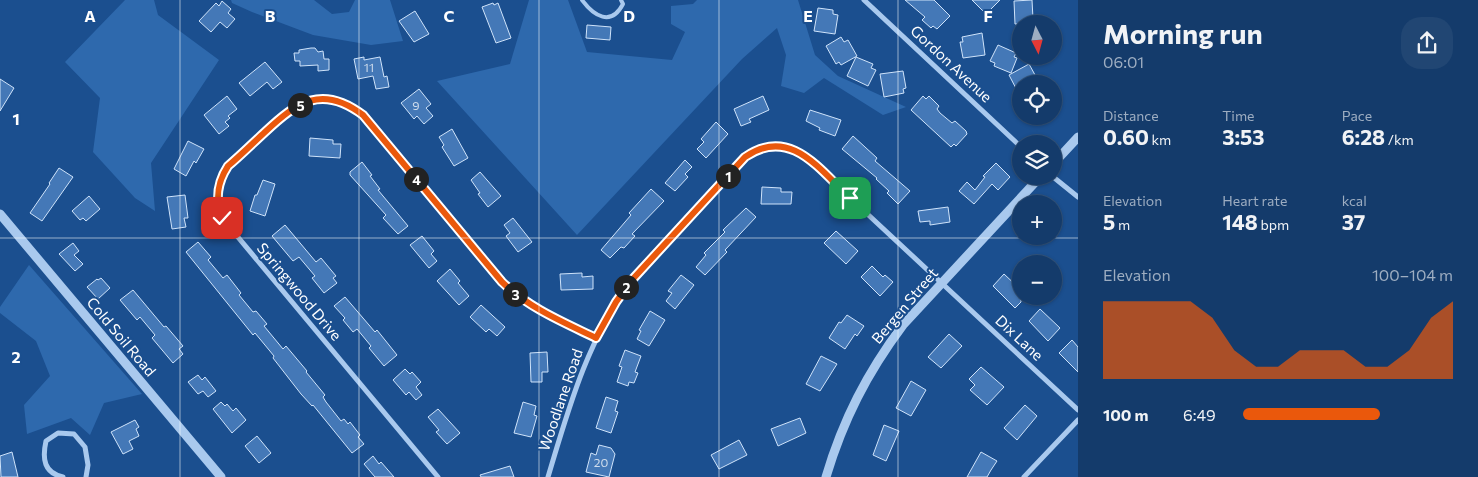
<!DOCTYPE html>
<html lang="en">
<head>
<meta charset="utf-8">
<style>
  :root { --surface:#143b6b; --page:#214673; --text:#f1f3f6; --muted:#9dadc1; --line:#33557e; --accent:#ea580c }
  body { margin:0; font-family:Commissioner,sans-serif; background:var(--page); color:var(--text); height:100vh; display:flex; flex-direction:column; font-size:19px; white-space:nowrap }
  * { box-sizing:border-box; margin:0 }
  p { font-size:16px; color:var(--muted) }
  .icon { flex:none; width:28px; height:28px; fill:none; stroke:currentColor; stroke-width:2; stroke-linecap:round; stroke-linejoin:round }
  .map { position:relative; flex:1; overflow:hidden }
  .details { display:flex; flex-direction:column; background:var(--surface); width:400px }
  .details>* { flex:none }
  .needle { width:32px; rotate:174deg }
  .buttons { position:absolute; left:1012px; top:15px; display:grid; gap:10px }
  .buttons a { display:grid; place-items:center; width:50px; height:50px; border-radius:50%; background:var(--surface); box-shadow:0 1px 4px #0004,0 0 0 1px var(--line); font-size:25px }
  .pin { position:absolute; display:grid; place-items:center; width:42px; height:42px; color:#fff; margin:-21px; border-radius:10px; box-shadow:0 2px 8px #0006 }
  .km { position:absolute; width:25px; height:25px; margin:-12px; border-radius:50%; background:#222; color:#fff; font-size:14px; line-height:25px; text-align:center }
  .round { display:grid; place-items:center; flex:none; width:52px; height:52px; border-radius:20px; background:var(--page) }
  .summary { display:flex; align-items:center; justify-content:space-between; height:85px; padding:0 25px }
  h1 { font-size:28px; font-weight:700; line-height:38px }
  .stats { display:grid; grid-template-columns:repeat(3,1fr); gap:8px; height:85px; padding:5px 25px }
  .stats div { display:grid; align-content:center }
  .stats b { font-size:21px; font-weight:700 }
  .stats small { font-size:14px; font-weight:400 }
  .stats p { font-size:14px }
  .chart { height:140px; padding:10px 25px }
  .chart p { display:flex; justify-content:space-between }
  .chart svg { width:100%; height:90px; margin-top:5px; fill:var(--accent); opacity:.7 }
  ul { padding:0 25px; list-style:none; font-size:16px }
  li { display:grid; grid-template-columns:80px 60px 1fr; align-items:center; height:38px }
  li i { height:12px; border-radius:6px; background:var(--accent) }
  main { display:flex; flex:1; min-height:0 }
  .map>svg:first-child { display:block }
</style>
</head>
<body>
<main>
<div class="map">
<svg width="1078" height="477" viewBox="0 0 1078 477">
  <rect width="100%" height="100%" fill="#1b4f8f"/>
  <path fill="#2e69ad" d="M125,0H154L158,15L219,60L151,163L155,211L135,198L93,152L100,98L65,62Z
    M231,0H314L332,14L349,12L355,0H390L403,41L371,45L313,35L252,12L232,3Z
    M529,0H568L587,52L672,60L685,32L671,24V6L693,4L697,0H798L815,55L838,76L906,107L883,115L824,78L804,93L781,86L786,55L777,28L742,59L577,235L437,81L510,64Z
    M29,265L142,394L104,403L90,435L71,418L27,434L24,405L50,376L36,341L0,313V307Z"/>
  <path fill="#4478b7" stroke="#cfe3fa" d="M905,0H934L950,16L937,29L933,26L931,28L922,20L925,17Z
    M972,0H1000L986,14Z
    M1032,0L1033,19H1030V24H1015L1014,1Z
    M222,1L231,9L228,13L235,19L227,28L220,22L211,32L199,21L216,3L219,6Z
    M493,3L494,5L498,3L511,38L496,43L482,7Z
    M818,8L833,10V14L838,15L835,34L814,31Z
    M415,11L429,34L414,42L399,21Z
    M587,25L611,27L610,40L586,38Z
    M982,33L985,55L963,58L960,42H963L962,37Z
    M841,37L844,42L848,40L857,56L841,65L839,62L836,64L826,46Z
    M998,45L1016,53L1014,57L1017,58L1011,73L994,66L995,63L990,61Z
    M311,48H315L318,52L323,51L324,59H329V70L318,71V65L300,66V61H295L294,53H299V50Z
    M364,57V60L380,57L384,77L387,76L389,87L376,89L373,76L358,79L354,59Z
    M856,57L873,64L871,68L876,70L868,86L847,76Z
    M265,62L282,82L273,89L267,82L250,96L239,83Z
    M1029,64L1040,84H1021V98L1009,75Z
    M903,71L906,88L903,89L904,93L884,97L880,74Z
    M0,79L14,88L0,111Z
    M419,89L431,104L426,108L433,116L424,124L417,116L414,119L401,103Z
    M227,96L237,109L228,116L230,118L225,122L229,126L219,134L204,115Z
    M763,96L769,110L749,119L751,122L741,126L734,109Z
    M923,96L926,99L929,96L939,106L937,109L940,113L952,123L955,121L966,131L967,134L956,146L954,144L951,147L911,110Z
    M810,110L841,120L835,136L819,130L820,128L806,121Z
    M716,122L728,134L706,158L697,149L704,142L701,139Z
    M452,129L468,158L454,166L442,147L444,145L439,137Z
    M853,136L877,158L875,161L910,191L898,204L887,193L889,191L876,179L877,178L842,149Z
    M310,138L333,140V144H341L340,158L309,156Z
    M188,141L204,149L196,163L194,161L186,176L174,169Z
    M685,160L692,167L685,174L688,177L675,191L665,183Z
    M362,162L372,175L370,176L380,189L378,190L408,226L398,234L383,218L386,215L350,175V172Z
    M996,163L1010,177L998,190L992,184L974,204L959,191L967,182L975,190L985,177L983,176Z
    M59,168L73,177L42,221L30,213L50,184L49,183Z
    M480,172L501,196L488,207L478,194L480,193L471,180Z
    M263,180L275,184L265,216L250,211L255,195H257Z
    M762,187L781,188V192H792L791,204H761Z
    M651,189L664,201L632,234L635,236L624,248L621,247L610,258L601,250L631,215L629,213Z
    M185,195L188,218H184L186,227L172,229L167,197Z
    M89,196L100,209L86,221L83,218L80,220L72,211Z
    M948,207L950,222L930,225V221L920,222L918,211Z
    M746,208L756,217L725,250L727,252L705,275L696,267L706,255L704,253L725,232L723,230Z
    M513,218L532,242L518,252L506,236L510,233L504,225Z
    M285,225L316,262L321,258L336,276L333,278L337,283L324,293L312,278L315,276L299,257L293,261L272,236Z
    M836,231L858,251L846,264L824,243Z
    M422,236L434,251L431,254L437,261L429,268L410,245Z
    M198,242L211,257L208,260L223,278L227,275L241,293L239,295L253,312L256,311L267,324L264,326L283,349L286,346L307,371L306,372L325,395L323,397L326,402L341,421L344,419L348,424L350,422L360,435L358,437L364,444L352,453L313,405L312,406L301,394L273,358L274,356L255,333L253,335L186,252Z
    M73,243L79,251L74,255L83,264L75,271L59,254Z
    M872,266L883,277L885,275L893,282L880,296L861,277Z
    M450,269L460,281L458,283L469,296L459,305L437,281Z
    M582,273V277L593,276V289L561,290L560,274Z
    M1004,274L1021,290V302L1015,308L993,286Z
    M681,275L694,285L675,309L666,301L672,293L668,291Z
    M101,278L110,288L98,299L87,287L97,279L98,280Z
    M133,290L164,327L166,326L183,346L179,349L183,354L173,363L152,338L155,335L140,317L137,320L120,300Z
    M345,297L375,332L377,330L397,355L384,366L369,348L371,346L357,329L353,332L343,320L345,318L334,306Z
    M481,305L505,327L497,336L489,329L486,332L470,317Z
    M1040,309L1060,328L1048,341L1029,321Z
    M650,311L665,320L649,346L637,339L641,331L639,330Z
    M847,315L864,326L857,336L855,334L845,349L829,338L839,322L841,323Z
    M949,334L962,346L941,368L928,357Z
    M1072,340L1078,347V372L1059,353Z
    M625,350L641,356L635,372L638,373L634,383L629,382L628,386L617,382L622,367L619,366Z
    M547,352L548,372H542V382H531L530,353Z
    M821,356L837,364L820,391L806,384Z
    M981,367L1004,387L987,405L970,390L975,385L969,379Z
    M405,369L410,374L412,372L421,382L416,387L422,395L416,400L409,392L406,395L393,380Z
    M198,375L202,380L205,377L216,391L208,397L203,391L198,394L188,382Z
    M911,381L926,390L911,416L896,408Z
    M606,397L618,401L615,411L618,412L611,433L596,428Z
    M221,402L225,406L227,404L233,411L236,408L246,420L232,433L213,409Z
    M523,402L536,406L534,415L537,416L531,437L514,433Z
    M1025,405L1037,416L1017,440L1004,428Z
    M438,409L460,433L447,444L436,432L439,430L428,417Z
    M800,418L806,433L778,446L771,429Z
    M135,420L139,427L136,429L139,436L129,441L133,449L123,454L111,432Z
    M884,425L899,431L886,461L873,455Z
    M257,436L271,453L259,463L245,446Z
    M739,440L747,455L719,469L711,455Z
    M599,445L611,448L615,454L609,477L586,472L591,453L596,455Z
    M12,452L18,477H1L0,456Z
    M981,452L997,461L991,470L987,477H967Z
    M373,456L379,464L381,462L394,477H375L364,464Z
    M510,466L514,477H481L480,475Z"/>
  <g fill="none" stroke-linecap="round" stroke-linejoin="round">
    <path stroke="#a9c9ee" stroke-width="4" d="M582,0C594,16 611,27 623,4L621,0"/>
    <path stroke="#a9c9ee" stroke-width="5" d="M864,0L1021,147
      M1052,176L1078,197
      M63,477C44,473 42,459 46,441L58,433L74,434L85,447L88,465L86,477
      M438,477L222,218C215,199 216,183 228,166C241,155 253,143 265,132C298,102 322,84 363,115L502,282C529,308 563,322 596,338
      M548,477C569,407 587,341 631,281L745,157C765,144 783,143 804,155L1078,410
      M1024,477L1078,420"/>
    <path stroke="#a9c9ee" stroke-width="9" d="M1054,163L1078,137
      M0,214L221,477
      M826,477C843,420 867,373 903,325L1041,176"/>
  </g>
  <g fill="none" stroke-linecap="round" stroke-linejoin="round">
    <g stroke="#fff" stroke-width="10">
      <path id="route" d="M222,218C215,199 217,183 228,166C241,155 253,143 265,132C297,102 322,84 363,115L502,282C529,308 563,322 596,338L616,302L631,281L745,157C790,126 819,169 850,198"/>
    </g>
    <use href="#route" stroke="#ea580c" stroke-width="6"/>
  </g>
  <path fill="none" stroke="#fff" stroke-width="1" stroke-opacity="0.55" d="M180,0V477M359,0V477M539,0V477M719,0V477M898,0V477M0,238H1078"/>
  <g text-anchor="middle" stroke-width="4" stroke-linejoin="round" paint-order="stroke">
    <g font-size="12" fill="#d0dded">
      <text x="369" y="72">11</text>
      <text x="416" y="110">9</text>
      <text x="601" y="467">20</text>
    </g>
    <g font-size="15" fill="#fff" stroke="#1b4f8f">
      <text transform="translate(951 64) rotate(43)" y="5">Gordon Avenue</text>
      <text transform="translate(299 292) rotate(50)" y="5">Springwood Drive</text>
      <text transform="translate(905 306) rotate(-50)" y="5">Bergen Street</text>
      <text transform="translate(121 337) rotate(50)" y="5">Cold Soil Road</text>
      <text transform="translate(1019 338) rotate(43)" y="5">Dix Lane</text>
      <text transform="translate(561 400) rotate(-71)" y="5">Woodlane Road</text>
    </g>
  </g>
  <g font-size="16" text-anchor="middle" font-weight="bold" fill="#fff" stroke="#1b4f8f" stroke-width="4" stroke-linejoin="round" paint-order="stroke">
    <text x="90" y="22">A</text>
    <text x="270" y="22">B</text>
    <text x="449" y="22">C</text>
    <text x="629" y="22">D</text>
    <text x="808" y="22">E</text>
    <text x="988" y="22">F</text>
    <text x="16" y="125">1</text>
    <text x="16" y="363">2</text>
  </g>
</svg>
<div class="buttons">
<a><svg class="needle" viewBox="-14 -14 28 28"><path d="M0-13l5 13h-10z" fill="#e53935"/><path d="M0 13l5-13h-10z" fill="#9dadc1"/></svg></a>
<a><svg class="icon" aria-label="locate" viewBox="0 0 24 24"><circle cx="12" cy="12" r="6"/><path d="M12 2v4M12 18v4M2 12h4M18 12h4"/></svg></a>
<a><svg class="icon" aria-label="layers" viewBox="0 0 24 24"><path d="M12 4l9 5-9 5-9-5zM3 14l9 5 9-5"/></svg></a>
<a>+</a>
<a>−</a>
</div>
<div class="pin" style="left:850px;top:198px;background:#1e9e55"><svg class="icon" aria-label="arrive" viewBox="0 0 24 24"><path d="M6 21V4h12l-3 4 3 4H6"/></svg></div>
<div class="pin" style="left:222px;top:218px;background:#d93025"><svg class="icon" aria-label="check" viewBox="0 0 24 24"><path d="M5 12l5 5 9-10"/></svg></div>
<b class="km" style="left:728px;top:176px">1</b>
<b class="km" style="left:626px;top:287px">2</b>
<b class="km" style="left:515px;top:294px">3</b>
<b class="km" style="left:416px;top:179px">4</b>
<b class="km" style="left:300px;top:105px">5</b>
</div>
<section class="details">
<div class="summary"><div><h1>Morning run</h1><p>06:01</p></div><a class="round"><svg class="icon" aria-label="share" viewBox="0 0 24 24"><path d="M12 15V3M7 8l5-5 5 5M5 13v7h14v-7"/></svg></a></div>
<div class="stats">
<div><p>Distance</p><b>0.60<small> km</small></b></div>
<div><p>Time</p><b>3:53</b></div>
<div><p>Pace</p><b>6:28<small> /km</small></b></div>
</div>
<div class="stats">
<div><p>Elevation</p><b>5<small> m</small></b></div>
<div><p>Heart rate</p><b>148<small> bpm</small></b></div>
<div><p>kcal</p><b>37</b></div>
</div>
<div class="chart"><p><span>Elevation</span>100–104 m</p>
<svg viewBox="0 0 160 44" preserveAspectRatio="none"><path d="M0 44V6L10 6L20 6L30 6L40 6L50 14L60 30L70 38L80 38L90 30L100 30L110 30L120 38L130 38L140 30L150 14L160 6V44z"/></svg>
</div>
<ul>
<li><b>100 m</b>6:49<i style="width:65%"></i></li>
</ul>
</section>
</main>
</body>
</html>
